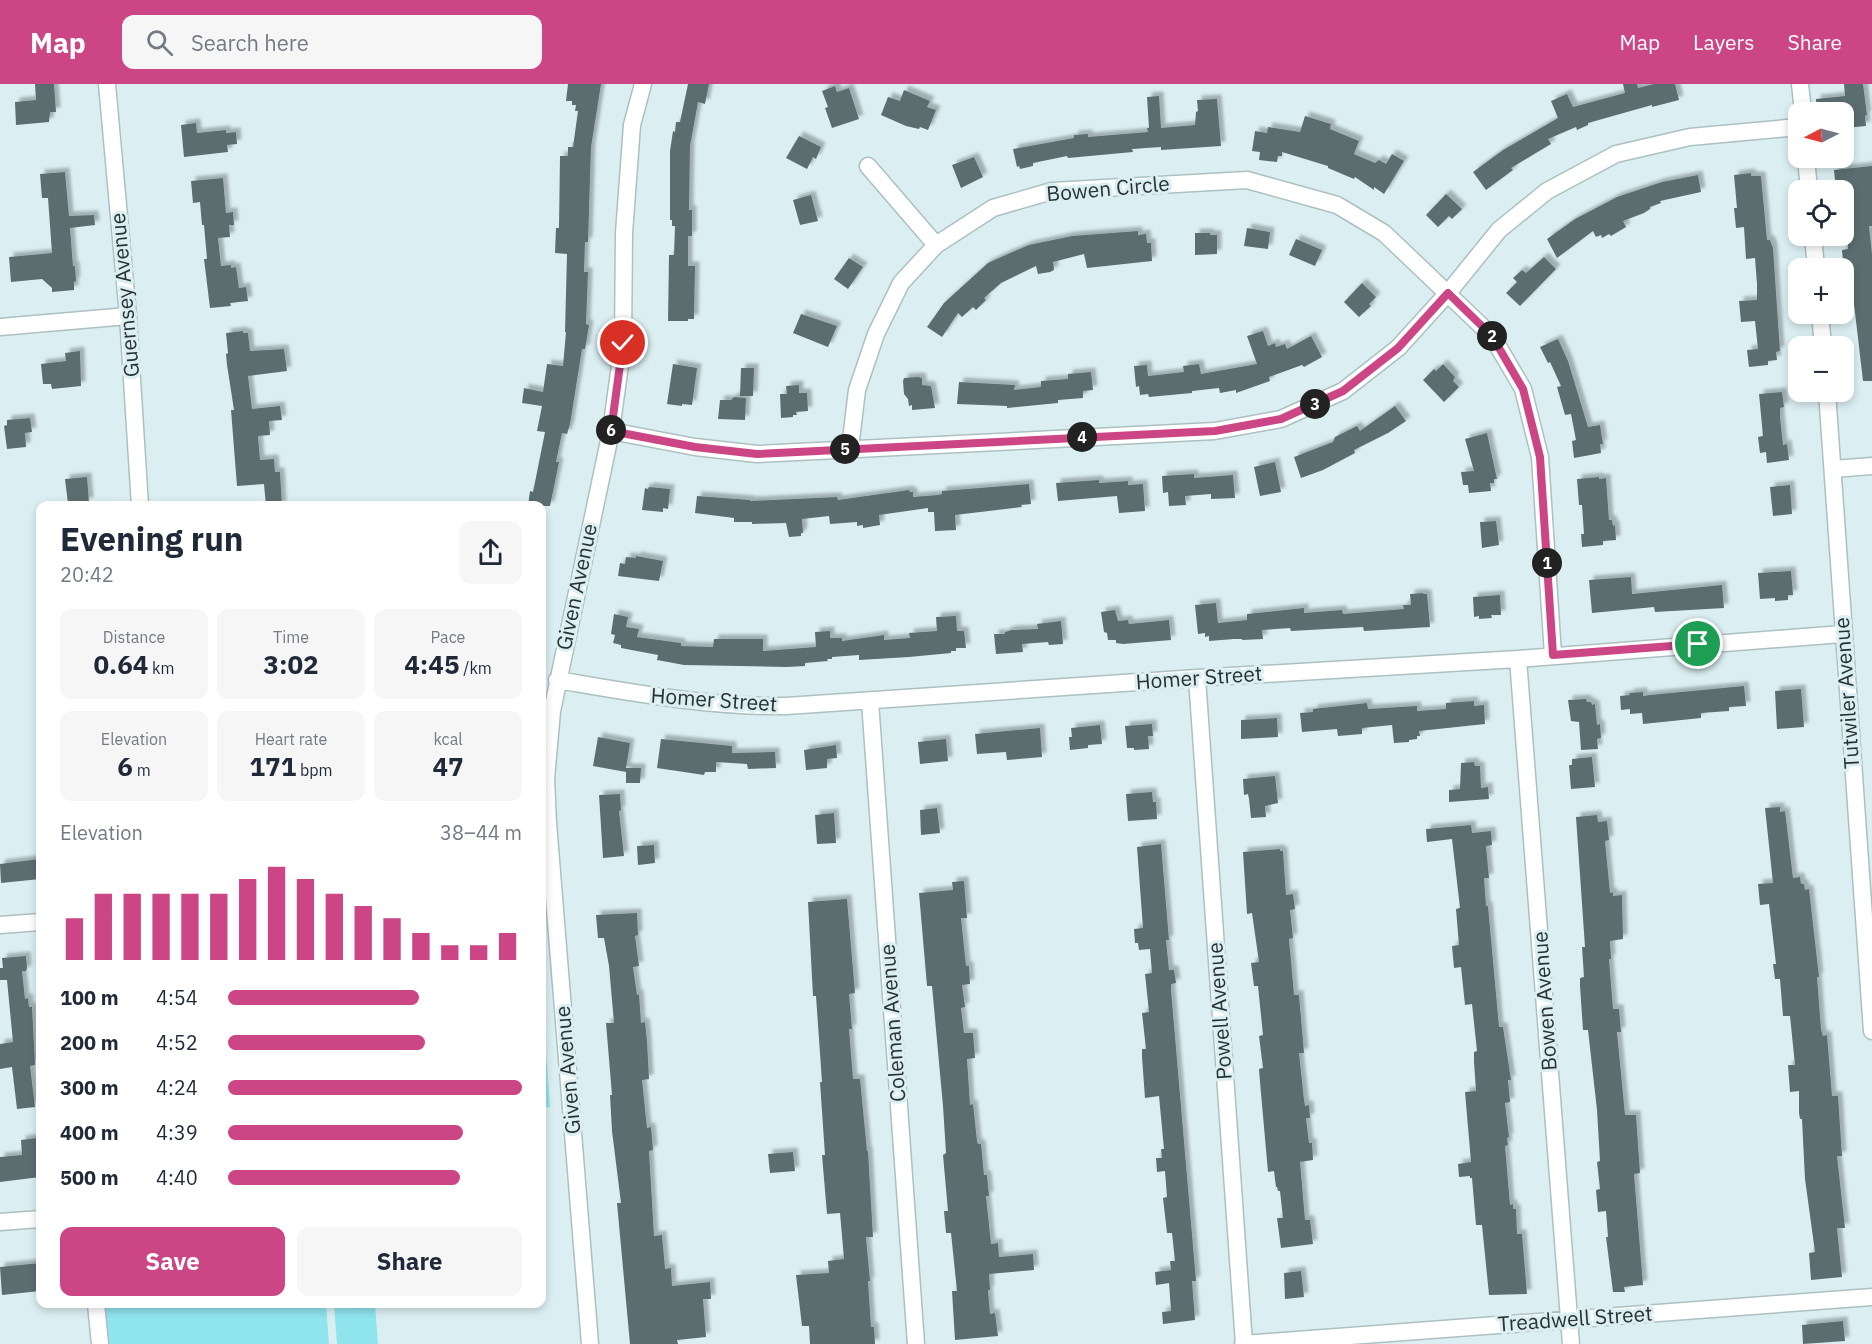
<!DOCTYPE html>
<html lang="en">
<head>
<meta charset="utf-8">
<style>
  :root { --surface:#fff; --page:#f6f6f7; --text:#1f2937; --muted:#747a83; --accent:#cc4585 }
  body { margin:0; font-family:"IBM Plex Sans",sans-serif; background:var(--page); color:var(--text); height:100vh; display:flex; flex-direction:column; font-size:22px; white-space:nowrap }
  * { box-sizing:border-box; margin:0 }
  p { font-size:20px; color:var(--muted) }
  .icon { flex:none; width:33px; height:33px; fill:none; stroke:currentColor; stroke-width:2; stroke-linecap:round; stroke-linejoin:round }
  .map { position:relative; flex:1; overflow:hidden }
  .sheet { position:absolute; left:36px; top:417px; width:510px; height:807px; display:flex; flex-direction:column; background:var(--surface); border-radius:12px; box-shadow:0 3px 9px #0003 }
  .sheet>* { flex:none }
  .needle { width:39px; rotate:264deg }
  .controls { position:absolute; left:1788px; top:18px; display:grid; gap:12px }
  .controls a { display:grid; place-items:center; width:66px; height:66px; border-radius:12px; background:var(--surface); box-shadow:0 3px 9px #0003; font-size:30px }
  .pin { position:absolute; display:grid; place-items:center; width:51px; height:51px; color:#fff; margin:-26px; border:3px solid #fff; border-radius:50%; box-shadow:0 2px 6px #0007 }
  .km { position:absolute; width:30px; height:30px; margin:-15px; border-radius:50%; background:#222; color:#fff; font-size:16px; line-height:30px; text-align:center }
  .round { display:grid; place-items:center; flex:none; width:63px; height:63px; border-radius:12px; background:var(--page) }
  .headline { display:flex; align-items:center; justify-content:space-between; height:102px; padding:0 24px }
  h1 { font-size:33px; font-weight:800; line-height:45px }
  .figures { display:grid; grid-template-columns:repeat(3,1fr); gap:9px; height:102px; padding:6px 24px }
  .figures div { display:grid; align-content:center; border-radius:12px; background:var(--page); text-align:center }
  .figures b { font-size:26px; font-weight:800 }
  .figures small { font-size:16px; font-weight:400 }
  .figures p { font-size:16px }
  .chart { height:168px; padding:12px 24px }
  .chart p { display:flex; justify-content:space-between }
  .chart svg { width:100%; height:108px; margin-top:6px; stroke:var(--accent); stroke-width:6 }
  .cta { display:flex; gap:12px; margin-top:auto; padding:12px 24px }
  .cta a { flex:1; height:69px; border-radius:12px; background:var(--accent); color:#fff; font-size:24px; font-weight:800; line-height:69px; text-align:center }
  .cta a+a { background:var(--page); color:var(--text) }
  ul { padding:0 24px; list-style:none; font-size:20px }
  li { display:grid; grid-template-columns:96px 72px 1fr; align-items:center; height:45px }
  li i { height:15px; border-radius:8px; background:var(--accent) }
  header { display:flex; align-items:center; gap:36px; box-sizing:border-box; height:84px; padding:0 30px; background:var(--accent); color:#fff }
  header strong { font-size:28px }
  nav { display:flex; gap:33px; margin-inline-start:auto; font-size:21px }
  .search { width:420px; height:54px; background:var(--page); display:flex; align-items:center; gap:15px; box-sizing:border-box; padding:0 21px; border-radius:12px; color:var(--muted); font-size:22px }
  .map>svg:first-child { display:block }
</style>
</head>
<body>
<header>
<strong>Map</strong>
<div class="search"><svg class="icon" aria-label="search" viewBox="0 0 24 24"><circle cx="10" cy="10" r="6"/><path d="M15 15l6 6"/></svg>Search here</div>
<nav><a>Map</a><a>Layers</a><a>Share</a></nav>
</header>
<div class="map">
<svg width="1872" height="1260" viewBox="0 0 1872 1260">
  <defs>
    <filter id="shadow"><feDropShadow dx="4.5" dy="-4.5" stdDeviation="1.5" flood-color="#0004"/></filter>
  </defs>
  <rect width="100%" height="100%" fill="#dbeff2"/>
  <path fill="#8fe4ed" d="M542,911L550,1023L542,1024Z
    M105,1220H326L329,1260H108Z
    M334,1220H375L378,1260H337Z"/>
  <path fill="#5b6d6f" filter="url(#shadow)" d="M35,0H54L56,28H50L49,38L16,41L15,18L36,16Z
    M568,0H601L591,63L588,158H585L584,188H588L586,240L589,241L585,265H582L570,340L567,350L562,349L556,378H559L558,383L550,422H528L530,407L533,408L545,348L537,347L542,322L522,319L524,304L543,308L547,280L563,282L566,248H565L567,170L555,169L556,144H559L560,72H568V63H573L578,27H575L576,21H572V17H566Z
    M688,0H709L705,20L698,18L690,62L689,126H692V152H688V182H695L694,235H688V237H668L669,171H674L675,142H672V136H670V67L673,47L675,48L676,38H680Z
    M1623,0H1637L1638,4L1654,0H1675L1679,16L1652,23V21L1588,39V41L1577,46L1576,43L1548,55L1551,60L1511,84L1513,86L1486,106L1473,88L1503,66L1558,34L1551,17L1567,10L1573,23L1625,9Z
    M1844,0H1863L1867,31L1865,32L1866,42L1844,44V28H1817L1816,15L1845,12Z
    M835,2L837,8L849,4L859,35L832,44L825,24L828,23L822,7Z
    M904,6L930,17L927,23L936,26L928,46L920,43L919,45L906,42L881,31L888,13L900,17Z
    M1159,12L1161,44L1195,41L1196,28L1198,27L1197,16L1217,15L1221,62L1161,66V63L1132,65L1133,68L1068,74L1067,72L1033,79V82L1020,85L1019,82L1017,83L1013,65L1074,54V51L1088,50V53L1148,48L1147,44H1149L1147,13Z
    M1305,32L1331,40L1330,45L1359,57L1354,70L1375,79L1379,76L1386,80L1392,70L1404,77L1384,110L1374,103V106L1355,93L1354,95L1328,84V82L1282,68V72H1278L1277,78L1259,76L1260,68L1252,67L1255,47L1267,49L1268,43L1300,48Z
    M196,39L197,49L226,46V49L236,48L237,60L227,61L228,68L184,73L181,41Z
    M799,52L821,63L816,75L813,73L807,85L786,74Z
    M974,73L983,93L961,104L952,81Z
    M1872,82V142H1869L1872,170V297H1863L1854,220L1847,221L1842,166L1848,165L1844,106H1836L1834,86Z
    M65,88L69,132L94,131L95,141L70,144L73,182H75L76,197L74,198V206L52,208V204L42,195L11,198L9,173L52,169L48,114H42L40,90Z
    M1751,89V92H1761L1767,156H1770L1773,164L1780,267L1776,268L1777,276L1768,277V281L1749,283L1747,266L1758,265L1755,237L1741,238L1739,217L1757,216V200L1755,174L1746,175L1744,143L1736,144L1734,124H1737L1734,91Z
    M1698,91L1701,108L1660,117L1661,119L1650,123V125L1644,129L1623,137L1626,143L1611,152L1609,150L1602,154L1601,151L1596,153L1593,147L1557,174L1547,155L1575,135L1617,113L1662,98Z
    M223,94L226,129L233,128L234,141H229L230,153L218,154L221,182L231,181V184L236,183L239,204L246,203L248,217L230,219L231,222L210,224L204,175H207L204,141H202L200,118L193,119L191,97Z
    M1446,110L1462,125L1452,135L1449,132L1438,143L1426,131Z
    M811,111L818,137L800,141L793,116Z
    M1247,144L1270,148L1268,165L1244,162Z
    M1138,147V151L1146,150L1147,159H1151L1152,177L1087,184L1084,170L1053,178L1054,186L1050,188L1038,190L1036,182L1001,199L984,214L986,216L976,226L973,223L962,233L958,229L942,253L927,243L944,219L988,179L1010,169L1029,161L1072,152Z
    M1195,149H1210V151H1217V170L1195,171Z
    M1296,155L1322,166L1315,182L1289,171Z
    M1544,173L1556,185L1520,222L1506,209L1517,198L1513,194L1522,186L1526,189Z
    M849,174L863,183L848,205L834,195Z
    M1362,199L1376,213L1369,220L1371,222L1359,233L1344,218Z
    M801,230L837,242L828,263L793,249Z
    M243,247V249H248L250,267L284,265L287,287L248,292L252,325L280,322L282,336L269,337L270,351L258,352L260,376L274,375L275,388H280L282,422H266L264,400L237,402L231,326H234L227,281L226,270L228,269L226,249Z
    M1263,247L1268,262L1275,259L1276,263L1285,260L1287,265L1311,252L1322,273L1304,283L1302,281L1269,293L1270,297L1236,309V306L1220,309L1219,304L1192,307V309L1149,313L1148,310L1140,311L1139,302L1136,303L1134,282L1147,281L1148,292L1184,288L1183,282L1199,280L1201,290L1257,280L1247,252Z
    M1558,255L1568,277L1588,343L1600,341L1603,360H1600L1601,369L1574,374L1572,357L1576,356L1571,330L1565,331L1557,303L1561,302L1550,278L1548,279L1540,263Z
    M80,267L81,302L52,305L51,300H43L41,280L66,277L65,269Z
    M673,280L697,284L692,321L682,320V322L667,320Z
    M1443,280L1455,293L1453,297L1459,303L1444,318L1423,296L1434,285L1436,287Z
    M741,284H754L753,312H740Z
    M1091,288L1093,306L1083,307V314L1058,316V319L1007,324V322L957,320L959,298L1015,301L1014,306L1041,303V297L1068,295V290Z
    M918,293L922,294V301L931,302L935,324L912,326V321L909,322L908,315L904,310L903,297L904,294Z
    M799,301V309H807L808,327L796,328L797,331H793V333L781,334L780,310H787L786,302Z
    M1782,308L1784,323L1780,324V333L1783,361L1787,360L1789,376L1767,379L1766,368L1760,369L1758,353L1763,352L1759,310Z
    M734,313L746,314L745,336L718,335L720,316H731Z
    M1395,322L1406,337L1388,349L1354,366L1355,369L1323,386L1301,394L1294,373L1333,358L1335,353L1357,342L1360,347Z
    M30,334L32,348L25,349L26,363L7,365L4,342L7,341V336Z
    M1487,349L1497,395H1494V399H1490L1491,407L1469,409L1468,401H1463L1461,388L1474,387L1465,355Z
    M1275,378L1281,408L1260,412L1254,383Z
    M1194,390V394L1233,391L1235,414L1211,415V410L1185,412L1186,421L1169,422L1168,408L1163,409L1162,392Z
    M87,393L89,418L68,420L65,395Z
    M1599,393V395L1606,394L1609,436H1612L1613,442L1615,441L1616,456L1603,457V461L1582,463L1581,450H1584L1582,421H1579L1577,395Z
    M1099,396V399L1128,397V401L1143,400L1145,427L1119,429L1117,412L1058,417L1056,399Z
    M1029,400L1031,420L1021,421L1022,423L955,431L956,446L935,447L934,428H928V424L879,431L880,441L863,444V441L857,442V438L830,440L829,432L802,435L803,449H801V452L789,453L786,439L752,440V438H734V434L695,429L697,412L750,416V417L837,413L838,416L909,406L910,408H913V413L938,411L942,410V407Z
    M1790,401L1792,430L1773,432L1770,403Z
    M649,403L670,405L668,425L663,424V428L642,426L645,404L648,405Z
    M1496,437L1499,461L1482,464L1480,438Z
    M636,472L663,477L659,497L618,492L620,479L625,480L626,473L636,474Z
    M1791,487L1793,511H1788V516L1775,517V514L1760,515L1758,489Z
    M1631,493L1632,510L1722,501L1724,524L1655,528L1654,523L1592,529L1589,496Z
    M1423,509V510H1427L1430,543L1364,547L1363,543L1291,547L1290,544L1262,546L1263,555L1242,556V555H1234L1209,557V552L1205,553V549L1198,550L1195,521L1216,519L1218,539L1247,536V530L1304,524V529L1342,526L1343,530L1404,525L1403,521H1411L1410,510Z
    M1500,511L1501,531H1491L1492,534L1479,535V532L1474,533L1473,513Z
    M1115,526L1118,537L1128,536L1129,540L1169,536L1171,556L1123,560L1116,559V556H1108L1107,549L1104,548L1101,528Z
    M614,530L628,533L626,543L639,545L637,553L681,559V562L713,563L714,555H763V567L816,563L815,548L830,547V554H842V557L884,551V556L910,554L909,549L937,547L936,533L956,532L957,547H964L966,564H956V567H951V569L909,573L859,576V571L832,573V575H827L828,577L805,579V582L787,583L684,581L657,576L658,571L621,564V561L613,559L615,551L611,550Z
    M1061,537L1063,560L1049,561L1048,558L1022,560L1023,568L996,570L994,550H1005V548L1012,546L1038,545L1037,540Z
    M1744,602L1746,622L1729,623V627L1701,629V634L1643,640L1642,629L1630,630V625L1621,626L1620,612L1630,611L1629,609L1643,608V612L1650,611Z
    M1801,605L1804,643L1777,645L1775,607Z
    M1586,615L1587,618H1591L1592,621L1595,620L1597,641L1600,640L1601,654L1597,655L1598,665L1581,666L1579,638L1571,637L1568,616Z
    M1474,617V622L1484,621L1485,640L1419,647L1420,652H1417V655L1409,656V658L1394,659L1392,641L1362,644V650L1338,652L1337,645L1302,648L1300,629L1313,628V625L1367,619L1368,625L1417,622V627L1446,625V619Z
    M1277,634L1278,653L1241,655V636Z
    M1152,640L1153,652H1148L1149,665L1134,666V664H1127L1125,642Z
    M1100,641L1102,660L1088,661V664L1070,666L1069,653H1072L1071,644Z
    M1040,644L1042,673L1007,676L1006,668L977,670L975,650Z
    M598,653L630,659L626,684H641L640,699H626V684V688L593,682Z
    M661,655L732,662V669L775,668L776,684L748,685L747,680L716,678V688H705L704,691L657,684Z
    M946,655L948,677L920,680L918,658Z
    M836,661L837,674L827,675V684L806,686L804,666Z
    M1592,673L1595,703L1571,705L1569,681H1572V675Z
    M1474,678L1475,682H1480L1481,704L1488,703L1489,715L1449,718V706L1460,705L1461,679Z
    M1275,692L1278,719L1265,722L1266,733L1251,734L1249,715L1248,710L1244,711L1243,695Z
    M1152,708L1153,718H1156L1157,735L1128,737L1126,710Z
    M620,710L621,726L619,727L624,772L603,774L599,711Z
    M1780,723V728L1785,727L1793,794L1800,793L1801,800H1804L1805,806L1809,805L1819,893H1817L1821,945L1823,952L1827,951L1832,1012H1838L1842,1072H1837L1845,1144H1837L1842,1193L1811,1196L1809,1169L1815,1168L1805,1095L1802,1035H1800L1799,1029V1007L1790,1008L1788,981H1795L1790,932H1783L1780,895H1775L1773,880H1776L1769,820L1760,821L1758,800L1773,799L1765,724Z
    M937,724L940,749L921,751L920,726Z
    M834,729L836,759L817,760L815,731Z
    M1597,731L1598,738L1607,737L1609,756L1605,757L1610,809L1613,808V812L1622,811L1623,855L1610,857L1611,875H1609L1613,925H1619L1621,948H1617L1625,1031H1636L1640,1089L1634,1090L1643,1201L1624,1203L1625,1208H1613L1606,1153H1608L1606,1127L1598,1128L1596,1106L1600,1105L1597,1078L1600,1077L1597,1026L1588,946H1583L1580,902V894L1584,893L1582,863H1585L1576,733Z
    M1471,741L1472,749L1491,747L1492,761L1486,762L1489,794H1484L1486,822H1488L1499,943H1503L1511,996H1508L1510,1018L1505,1019L1509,1053L1507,1054L1508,1061L1505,1062L1510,1121L1513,1120V1125H1516L1517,1150H1522L1527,1210L1489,1211L1482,1141H1476L1472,1094H1470V1092L1459,1093L1458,1080L1471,1078L1465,1008L1476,1007L1474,978V968L1477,967L1472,920L1465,921L1461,883L1454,884L1452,862L1459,861L1456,825L1460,824L1452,755L1427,758L1426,745Z
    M1161,760L1169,856H1166L1169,886H1174L1176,899L1171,900V906L1196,1197H1192L1195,1236L1163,1240L1162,1228L1171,1227L1169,1199L1156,1201L1155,1188L1171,1186L1170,1177H1175L1172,1149H1167L1163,1114L1167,1113L1165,1087L1157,1088L1156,1074H1162L1161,1065H1164L1159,1012L1145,1014L1142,973V965H1146L1142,929L1149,928L1145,890L1152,889L1150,865L1139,866L1138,859H1135L1134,845L1143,844L1137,763Z
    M654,761L655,779L638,781L637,762Z
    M1280,765V767H1283L1286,811L1293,810L1295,825L1290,826L1293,854L1289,855L1294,911H1299L1304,969H1299L1304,1016L1305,1022L1309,1021L1310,1034H1306L1309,1059H1312L1313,1076L1300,1078L1305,1136H1310L1313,1160L1281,1164L1277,1134H1283L1280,1107H1278L1277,1103H1276L1274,1087L1268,1088L1260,998L1259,985L1263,984L1259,952L1263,951L1258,902H1254L1251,879L1259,878L1252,829L1247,830L1243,768Z
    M39,775L40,795L1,799L0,780Z
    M964,797L967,834H961L966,882H969L970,900L962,901L965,923L961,924L964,949H973L975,974L967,975L970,1021L973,1020L977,1057L978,1060H981L984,1091H987L989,1112H986L991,1160L998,1159L999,1173L1033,1170L1034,1186L989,1190L990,1206H988L990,1230L995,1229L998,1252L955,1256L952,1207H957L951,1149H946L944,1127H948L943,1071L946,1069L943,1022L932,902H927L919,809L953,806L952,798Z
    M847,815L855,909L849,910L852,945H849L853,995H860L867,1067H868L873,1153H866L870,1197H868L871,1243H874L875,1260H810L809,1242H802L796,1191L829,1189L828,1177L844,1175L840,1129L827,1130L822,1071H825L820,998H822L816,912H813L808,818Z
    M637,829L638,851L635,852L639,882L633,883L637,911L639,910L641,939L645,938L647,957L649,995L642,996L647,1044L651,1043L653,1066L649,1067L654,1152L662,1151L665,1185L671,1184L672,1202L710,1198L711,1215H703L706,1253L677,1256L678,1260H630L617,1119H621L612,1047L610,1011H612L606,939H614L609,882L604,854H598L596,831Z
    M26,872L27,884L26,887H22L25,915L28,914L29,923H32L35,981L30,982L35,1023L17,1025L12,983L0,985V960L13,958L7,896H0V884H3L2,874Z
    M37,1054V1063L40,1062V1093L0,1098V1073L22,1071L21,1056Z
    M793,1068L795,1087L770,1089L768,1070Z
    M40,1179V1207L2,1211L0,1183Z
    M1301,1187L1304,1213L1285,1215L1284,1189Z
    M1843,1237L1845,1257L1803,1260L1802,1241Z"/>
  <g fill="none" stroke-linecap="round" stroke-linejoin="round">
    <g stroke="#acc0c2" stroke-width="19">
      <path id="minor" d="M107,0L128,232L140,422
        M1800,0L1803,28
        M1806,74L1809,106
        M868,82L936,161
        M1813,152L1816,184
        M1820,230L1823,262
        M0,243L128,232
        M1827,308L1872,947
        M611,347L695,363L757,370L1215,347L1281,335L1343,307L1398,264L1448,209L1499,146L1547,107L1616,70L1690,53L1798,43
        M850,364L857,306L876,250L901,199L936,161L993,124L1052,107L1247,96L1337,121L1384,149L1492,252L1523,305L1540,373L1553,571
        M1833,385L1872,382
        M1518,575L1571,1260
        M1197,594L1244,1260
        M557,596C634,609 708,623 786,622L1197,594L1518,575L1842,550
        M870,617L916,1260
        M0,841L40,838
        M0,1138L40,1135
        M96,1220L100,1260
        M590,1260L548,739L546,695L552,627L611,347L623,259L624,149L632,41L643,0
        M1243,1260L1872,1213"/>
    </g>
    <use href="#minor" stroke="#fff" stroke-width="16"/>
  </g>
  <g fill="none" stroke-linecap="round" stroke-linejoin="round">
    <g stroke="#fff" stroke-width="12">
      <path id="route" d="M623,259L611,347L695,363L757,370L1215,347L1281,335L1343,307L1398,264L1448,209L1492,252L1523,305L1540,373L1553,571L1698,560"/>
    </g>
    <use href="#route" stroke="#cc4585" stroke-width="8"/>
  </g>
  <g text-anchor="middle" stroke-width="6" stroke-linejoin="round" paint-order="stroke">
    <g font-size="21" fill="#293132" stroke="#dbeff2">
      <text transform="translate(1108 105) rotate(-5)" y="7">Bowen Circle</text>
      <text transform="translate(125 211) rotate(-95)" y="7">Guernsey Avenue</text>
      <text transform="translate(577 503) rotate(-78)" y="7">Given Avenue</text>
      <text transform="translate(1199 594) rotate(-4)" y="7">Homer Street</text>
      <text transform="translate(1847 609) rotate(-94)" y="7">Tutwiler Avenue</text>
      <text transform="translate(714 616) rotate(4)" y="7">Homer Street</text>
      <text transform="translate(1545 917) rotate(-94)" y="7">Bowen Avenue</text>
      <text transform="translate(1220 927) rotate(-94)" y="7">Powell Avenue</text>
      <text transform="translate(893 939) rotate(-94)" y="7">Coleman Avenue</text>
      <text transform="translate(568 986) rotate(-95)" y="7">Given Avenue</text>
      <text transform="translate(1575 1235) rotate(-4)" y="7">Treadwell Street</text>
    </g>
  </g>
</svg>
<div class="controls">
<a><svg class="needle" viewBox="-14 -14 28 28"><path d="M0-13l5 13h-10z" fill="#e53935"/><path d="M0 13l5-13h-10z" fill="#747a83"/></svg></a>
<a><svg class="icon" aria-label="locate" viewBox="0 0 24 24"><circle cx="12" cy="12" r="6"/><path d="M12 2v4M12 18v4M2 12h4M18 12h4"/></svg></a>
<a>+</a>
<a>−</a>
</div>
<div class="pin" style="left:1698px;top:560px;background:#1e9e55"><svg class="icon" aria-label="arrive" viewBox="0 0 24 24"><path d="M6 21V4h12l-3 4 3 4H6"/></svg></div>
<div class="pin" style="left:623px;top:259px;background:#d93025"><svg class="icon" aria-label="check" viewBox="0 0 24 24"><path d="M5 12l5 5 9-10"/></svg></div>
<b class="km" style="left:1547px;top:479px">1</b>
<b class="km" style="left:1492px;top:252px">2</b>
<b class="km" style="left:1315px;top:320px">3</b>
<b class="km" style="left:1082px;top:353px">4</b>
<b class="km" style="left:845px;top:365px">5</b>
<b class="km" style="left:611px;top:346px">6</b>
<section class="sheet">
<div class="headline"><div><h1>Evening run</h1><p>20:42</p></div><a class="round"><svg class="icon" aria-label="share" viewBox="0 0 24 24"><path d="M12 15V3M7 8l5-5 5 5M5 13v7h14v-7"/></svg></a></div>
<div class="figures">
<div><p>Distance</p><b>0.64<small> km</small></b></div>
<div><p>Time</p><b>3:02</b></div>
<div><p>Pace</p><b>4:45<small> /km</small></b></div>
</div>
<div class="figures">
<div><p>Elevation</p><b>6<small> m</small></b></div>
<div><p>Heart rate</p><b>171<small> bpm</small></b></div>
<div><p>kcal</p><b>47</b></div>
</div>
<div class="chart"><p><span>Elevation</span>38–44 m</p>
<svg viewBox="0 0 160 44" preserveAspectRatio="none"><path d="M5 44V27M15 44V17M25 44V17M35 44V17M45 44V17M55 44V17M65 44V11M75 44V6M85 44V11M95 44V17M105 44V22M115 44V27M125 44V33M135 44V38M145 44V38M155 44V33"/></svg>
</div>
<ul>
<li><b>100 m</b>4:54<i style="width:65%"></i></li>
<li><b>200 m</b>4:52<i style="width:67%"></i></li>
<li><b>300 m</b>4:24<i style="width:100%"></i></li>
<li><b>400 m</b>4:39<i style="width:80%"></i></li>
<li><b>500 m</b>4:40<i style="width:79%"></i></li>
</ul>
<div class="cta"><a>Save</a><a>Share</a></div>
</section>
</div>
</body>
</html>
